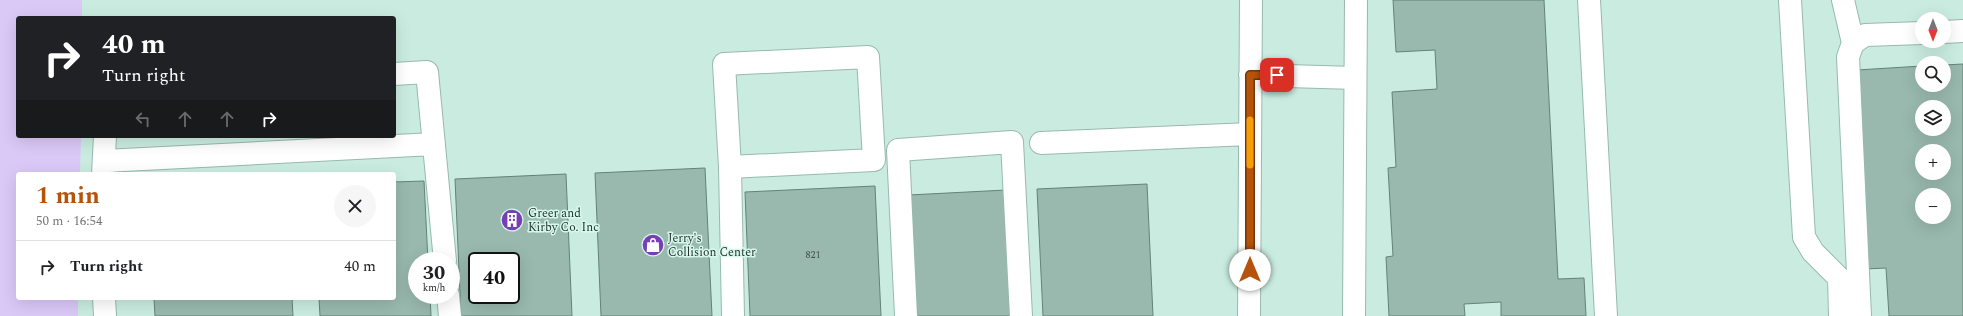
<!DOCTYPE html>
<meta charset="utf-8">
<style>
:root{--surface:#fff;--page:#f6f6f6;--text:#202124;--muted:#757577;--line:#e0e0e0;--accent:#b45309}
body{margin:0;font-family:Spectral,serif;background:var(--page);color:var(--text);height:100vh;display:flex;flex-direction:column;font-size:15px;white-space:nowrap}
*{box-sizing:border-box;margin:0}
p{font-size:13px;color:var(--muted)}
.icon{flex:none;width:22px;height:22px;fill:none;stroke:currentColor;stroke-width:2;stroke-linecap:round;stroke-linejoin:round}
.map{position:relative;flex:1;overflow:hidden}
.details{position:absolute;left:16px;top:172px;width:380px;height:128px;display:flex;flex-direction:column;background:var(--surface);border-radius:4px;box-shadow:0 4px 16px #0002}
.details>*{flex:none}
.guide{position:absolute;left:16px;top:16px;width:380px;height:122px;border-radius:4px;box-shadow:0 4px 16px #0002;background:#202124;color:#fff;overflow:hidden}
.needle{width:26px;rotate:180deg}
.fabs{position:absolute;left:1915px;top:12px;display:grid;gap:8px}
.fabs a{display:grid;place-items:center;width:36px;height:36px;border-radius:50%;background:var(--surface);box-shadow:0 4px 16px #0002;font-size:20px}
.speed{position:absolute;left:408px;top:252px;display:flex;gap:8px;font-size:20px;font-weight:700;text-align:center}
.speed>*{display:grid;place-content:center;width:52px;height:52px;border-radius:50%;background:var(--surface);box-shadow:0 4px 16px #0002;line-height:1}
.speed small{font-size:10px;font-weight:400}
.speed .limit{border:2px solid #111;border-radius:6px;background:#fff;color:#111}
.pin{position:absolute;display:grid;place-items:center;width:34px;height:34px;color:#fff;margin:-17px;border-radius:8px;box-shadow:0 2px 6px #0006}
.me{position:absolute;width:44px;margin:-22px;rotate:0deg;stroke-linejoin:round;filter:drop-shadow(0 0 3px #0008)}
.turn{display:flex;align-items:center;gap:14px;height:84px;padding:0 20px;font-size:18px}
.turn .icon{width:52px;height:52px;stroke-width:2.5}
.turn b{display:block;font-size:28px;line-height:34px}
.lanes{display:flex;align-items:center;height:38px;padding:0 20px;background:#0003;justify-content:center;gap:20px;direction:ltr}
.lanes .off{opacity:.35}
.round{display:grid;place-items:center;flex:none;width:42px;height:42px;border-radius:21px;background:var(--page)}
.summary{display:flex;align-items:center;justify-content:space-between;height:68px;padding:0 20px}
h1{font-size:24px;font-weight:700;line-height:30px;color:var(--accent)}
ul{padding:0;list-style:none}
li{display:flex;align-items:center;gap:12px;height:52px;padding:0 20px;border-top:1px solid var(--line)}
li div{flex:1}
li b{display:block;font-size:15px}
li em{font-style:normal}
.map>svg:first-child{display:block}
.green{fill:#dac8f7}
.building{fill:#99b9ae;stroke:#638278;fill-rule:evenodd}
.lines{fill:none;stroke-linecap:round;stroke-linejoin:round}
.minor-casing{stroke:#98b9ad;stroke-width:24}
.minor{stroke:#fff;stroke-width:22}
.route-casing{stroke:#753606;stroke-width:10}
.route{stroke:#b45309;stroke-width:7}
.slow{stroke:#f59e0b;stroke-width:7}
.labels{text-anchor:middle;stroke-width:3;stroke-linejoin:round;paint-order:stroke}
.number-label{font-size:10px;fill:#40524c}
.poi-label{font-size:12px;fill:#23302c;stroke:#d7f9ed;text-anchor:start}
</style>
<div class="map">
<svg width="1963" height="316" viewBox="0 0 1963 316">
<rect width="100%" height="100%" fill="#caece0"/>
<path class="green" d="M0,0H82V18H18V136H81L80,174H18V298H78V316H0Z"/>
<path class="building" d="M1393,0H1544L1558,279L1584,278L1586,316H1501V302L1464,304L1465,316H1389L1386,257L1393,256L1388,168L1396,167L1392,92L1437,89L1435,50L1396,52Z
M1963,64V316H1889L1886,268L1866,269L1857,70L1922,66V85H1944V65ZM1922,107H1944V129H1922ZM1922,151H1944V173H1922ZM1922,195H1944V217H1922Z
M705,168L712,316H601L595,173Z
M566,174L572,316H461L455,179ZM477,261H511V295H477Z
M424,181L428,261H417V295H430L431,316H320L319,298H394V182Z
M1147,184L1153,316H1043L1037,189Z
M875,186L881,316H750L745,192Z
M1006,190L1012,316H915L909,195Z
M154,298H292L293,316H155Z"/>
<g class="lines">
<g class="minor-casing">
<path id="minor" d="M1589,0L1606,316
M1790,0L1804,237L1813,252L1839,278L1840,316
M1843,0L1853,43L1848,57L1860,316
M1944,32L1963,31
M1853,43L1865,35L1922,33
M394,74L427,72L445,261
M1250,75L1355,78
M1041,143L1250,134
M104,161L434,144
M730,167L724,64L868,57L874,160L730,167L733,316
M103,174L105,136
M448,295L450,316
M104,298L105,316
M906,316L898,150L1012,142L1021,316
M1249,316L1251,0
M1354,316L1356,0"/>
</g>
<use href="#minor" class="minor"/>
</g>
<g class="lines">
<g class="route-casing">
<path id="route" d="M1250,270V75H1277"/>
</g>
<use href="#route" class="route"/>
<path class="slow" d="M1250,165V120"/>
</g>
<defs>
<g id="building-disc" transform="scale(1.15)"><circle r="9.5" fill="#783fb5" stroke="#d7f9ed"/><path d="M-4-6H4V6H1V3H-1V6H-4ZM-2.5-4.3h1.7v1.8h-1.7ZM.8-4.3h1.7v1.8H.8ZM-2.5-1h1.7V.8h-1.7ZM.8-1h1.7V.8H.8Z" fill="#fff"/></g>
<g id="shop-disc" transform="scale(1.15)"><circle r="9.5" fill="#783fb5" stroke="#d7f9ed"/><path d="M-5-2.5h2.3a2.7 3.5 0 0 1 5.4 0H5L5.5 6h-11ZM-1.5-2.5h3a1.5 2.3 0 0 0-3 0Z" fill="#fff"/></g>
</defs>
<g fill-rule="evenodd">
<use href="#building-disc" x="512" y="220"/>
<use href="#shop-disc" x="653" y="245"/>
</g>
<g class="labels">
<g class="number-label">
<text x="813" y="258">821</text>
</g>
<g class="poi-label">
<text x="528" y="217">Greer and<tspan x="528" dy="14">Kirby Co. Inc</tspan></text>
<text x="668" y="242">Jerry's<tspan x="668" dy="14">Collision Center</tspan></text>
</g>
</g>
</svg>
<div class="fabs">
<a><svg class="needle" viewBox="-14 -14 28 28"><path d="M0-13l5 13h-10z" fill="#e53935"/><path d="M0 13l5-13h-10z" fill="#757577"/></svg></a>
<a><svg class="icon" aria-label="search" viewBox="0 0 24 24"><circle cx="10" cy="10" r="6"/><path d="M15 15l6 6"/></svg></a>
<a><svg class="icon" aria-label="layers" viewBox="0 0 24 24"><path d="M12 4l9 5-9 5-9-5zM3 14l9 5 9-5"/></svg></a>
<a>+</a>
<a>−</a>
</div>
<div class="speed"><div>30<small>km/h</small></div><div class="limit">40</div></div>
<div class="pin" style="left:1277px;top:75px;background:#d93025"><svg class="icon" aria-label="arrive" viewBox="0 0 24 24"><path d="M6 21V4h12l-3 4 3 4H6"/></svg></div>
<svg class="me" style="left:1250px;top:270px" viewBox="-20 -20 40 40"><circle r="19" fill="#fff"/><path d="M0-13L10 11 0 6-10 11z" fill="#b45309"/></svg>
<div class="guide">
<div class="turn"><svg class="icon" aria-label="right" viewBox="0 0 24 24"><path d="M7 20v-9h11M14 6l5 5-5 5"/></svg><div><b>40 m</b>Turn right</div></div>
<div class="lanes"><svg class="icon off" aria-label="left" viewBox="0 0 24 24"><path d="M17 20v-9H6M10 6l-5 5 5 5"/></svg><svg class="icon off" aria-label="ahead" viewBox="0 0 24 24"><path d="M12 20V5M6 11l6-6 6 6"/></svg><svg class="icon off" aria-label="ahead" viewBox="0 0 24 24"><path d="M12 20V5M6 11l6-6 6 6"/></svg><svg class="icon" aria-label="right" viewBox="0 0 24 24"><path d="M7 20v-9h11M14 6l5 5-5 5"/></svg></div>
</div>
<section class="details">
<div class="summary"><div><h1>1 min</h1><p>50 m · 16:54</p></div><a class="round"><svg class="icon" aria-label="close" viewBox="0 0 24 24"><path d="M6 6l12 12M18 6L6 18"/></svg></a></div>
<ul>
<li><svg class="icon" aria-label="right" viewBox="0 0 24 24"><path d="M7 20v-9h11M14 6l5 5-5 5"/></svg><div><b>Turn right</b></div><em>40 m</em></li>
</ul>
</section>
</div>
